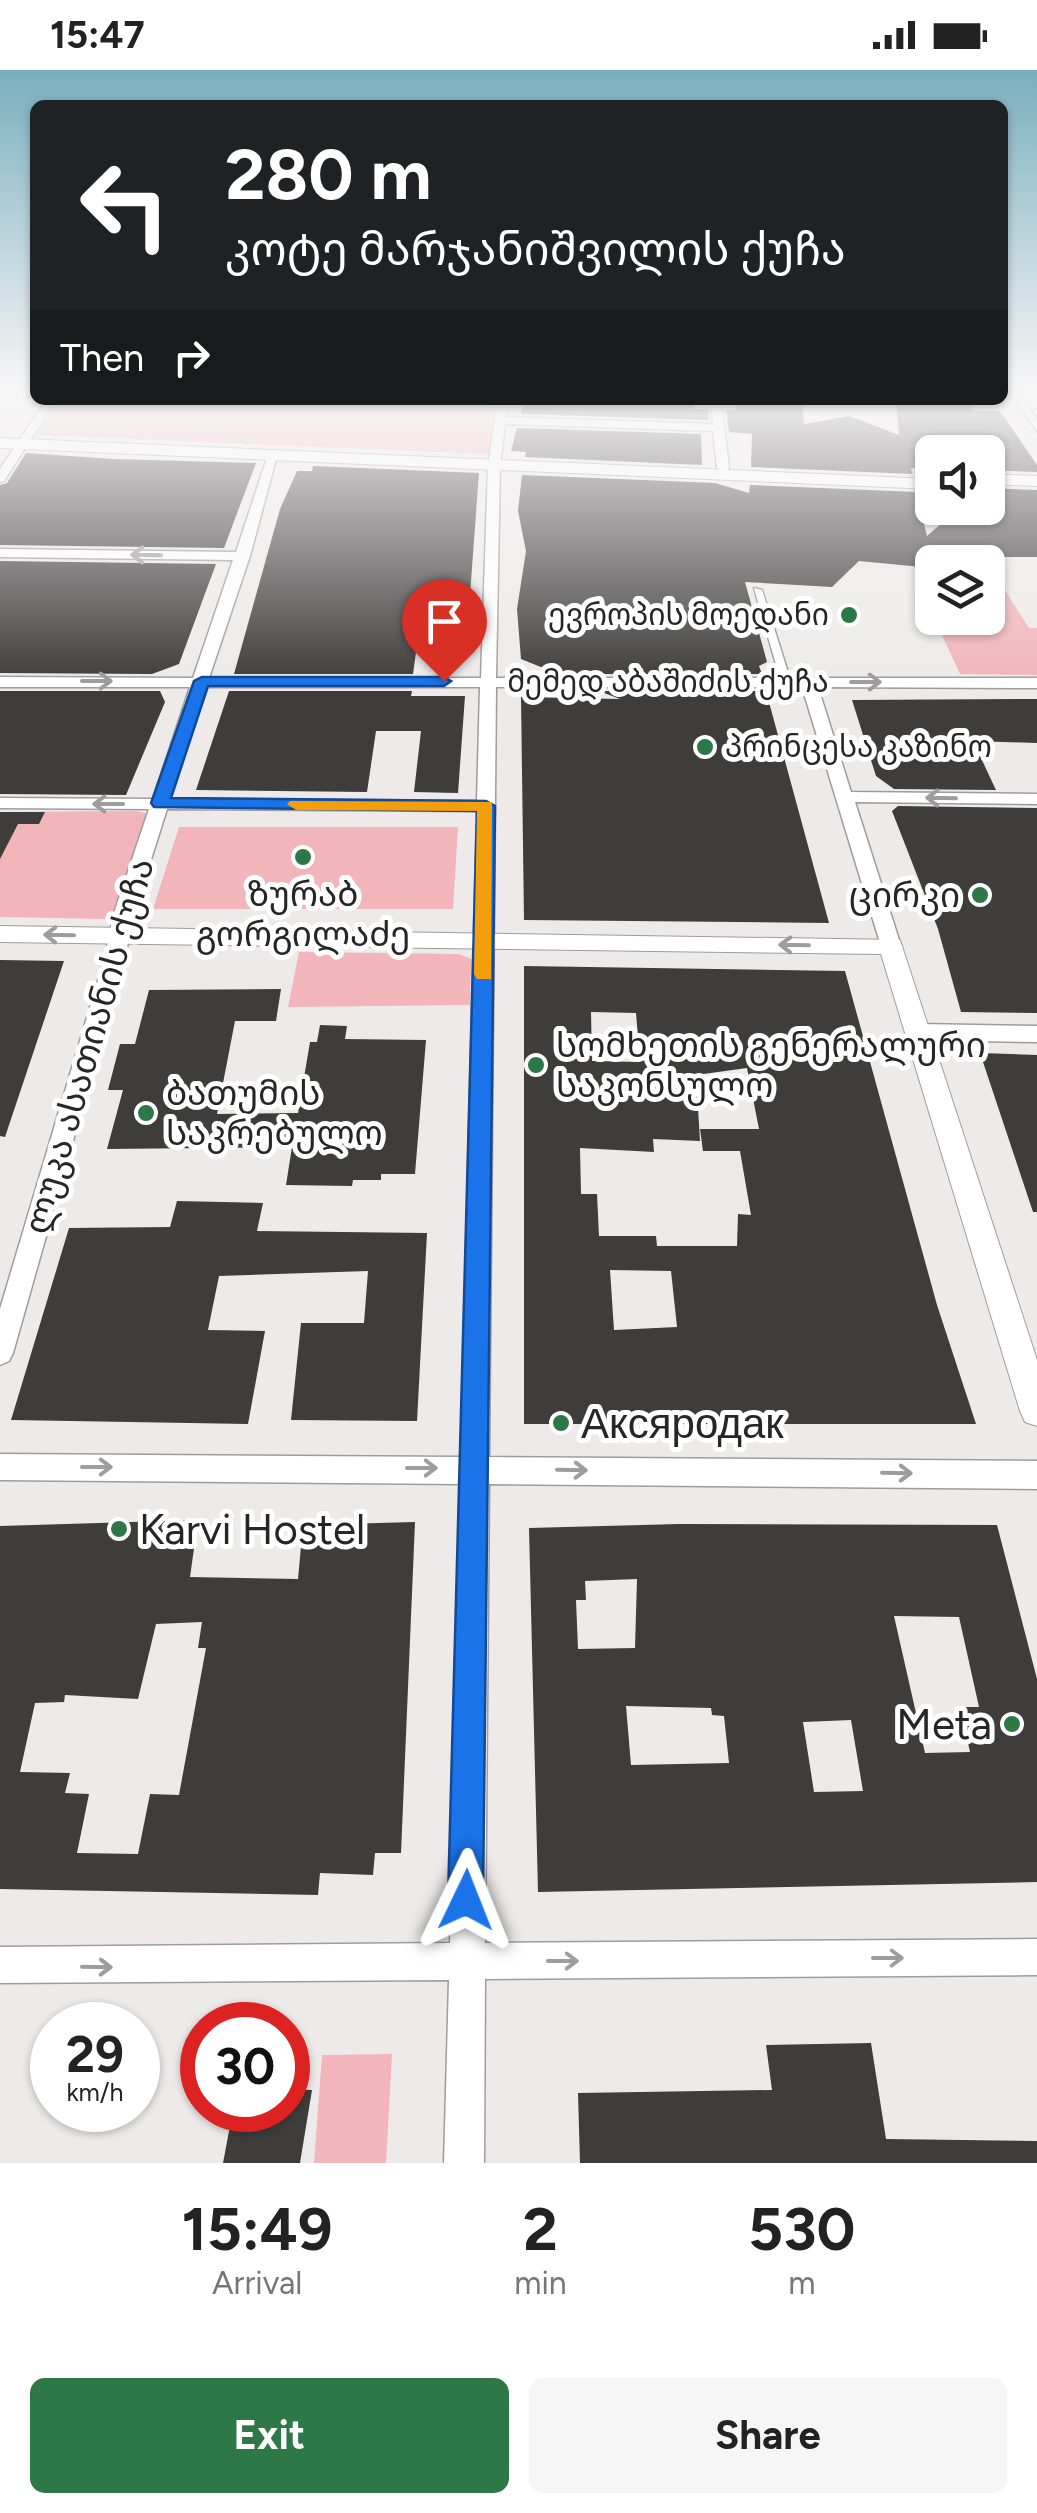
<!DOCTYPE html>
<meta charset="utf-8">
<style>
:root{--surface:#fff;--page:#f6f6f6;--text:#222;--muted:#767676;--accent:#2e7847}
body{margin:0;font-family:Figtree,"Noto Sans Georgian",sans-serif;background:var(--page);color:var(--text);height:100vh;display:flex;flex-direction:column;font-size:38px;white-space:nowrap}
*{box-sizing:border-box;margin:0}
p{font-size:32px;color:var(--muted)}
.icon{flex:none;width:55px;height:55px;fill:none;stroke:currentColor;stroke-width:2;stroke-linecap:round;stroke-linejoin:round}
.map{position:relative;height:2093px;overflow:hidden}
.sheet{display:flex;flex-direction:column;background:var(--surface);flex:1}
.sheet>*{flex:none}
.guide{position:absolute;left:30px;top:30px;width:978px;height:305px;border-radius:15px;box-shadow:0 2px 8px #0004;background:#202124;color:#fff;overflow:hidden}
.fabs{position:absolute;left:915px;top:365px;display:grid;gap:20px}
.fabs a{display:grid;place-items:center;width:90px;height:90px;border-radius:15px;background:var(--surface);box-shadow:0 2px 8px #0004;font-size:50px}
.speed{position:absolute;left:30px;top:1932px;display:flex;gap:20px;font-size:50px;font-weight:700;text-align:center}
.speed>*{display:grid;place-content:center;width:130px;height:130px;border-radius:50%;background:var(--surface);box-shadow:0 2px 8px #0004;line-height:1}
.speed small{font-size:25px;font-weight:400}
.speed .limit{border:15px solid #d22;background:#fff;color:#111}
.pin{position:absolute;display:grid;place-items:center;width:85px;height:85px;color:#fff;margin:-102px -42px;border-radius:50% 50% 50% 0;rotate:-45deg;box-shadow:0 0 10px #0007}
.pin .icon{rotate:45deg}
.me{position:absolute;width:110px;margin:-55px;rotate:2deg;stroke-linejoin:round;filter:drop-shadow(0 0 8px #0008)}
.turn{display:flex;align-items:center;gap:35px;height:210px;padding:0 30px;font-size:45px}
.turn .icon{width:130px;height:130px;stroke-width:2.5}
.turn b{display:block;font-size:70px;line-height:85px}
.then{display:flex;align-items:center;height:95px;padding:0 30px;background:#0003;gap:20px;font-size:38px}
.eta{display:flex;justify-content:space-evenly;align-items:center;height:170px;text-align:center}
.eta b{font-size:60px;font-weight:700;line-height:70px}
.button{display:flex;gap:20px;margin-top:auto;padding:20px 30px}
.button a{flex:1;height:115px;border-radius:15px;background:var(--accent);color:#fff;font-size:40px;font-weight:700;line-height:115px;text-align:center}
.button a+a{background:var(--page);color:var(--text)}
.status{display:flex;justify-content:space-between;align-items:center;height:70px;padding:0 50px;background:var(--surface);direction:ltr}
.status svg{height:28px;fill:currentColor}
.map>svg:first-child{display:block}
.green{fill:#f1b5ba}
.building{fill:#3f3c3c;fill-rule:evenodd}
.lines{fill:none;stroke-linecap:round;stroke-linejoin:round}
.pedestrian-casing{stroke:#a09c9d;stroke-width:3}
.minor-casing{stroke:#a09c9d;stroke-width:3}
.tertiary-casing{stroke:#a09c9d;stroke-width:2}
.secondary-casing{stroke:#a09c9d;stroke-width:2}
.pedestrian{fill:#fff;fill-rule:evenodd}
.minor{fill:#fff;fill-rule:evenodd}
.tertiary{fill:#fff;fill-rule:evenodd}
.secondary{fill:#fff;fill-rule:evenodd}
.oneway{stroke:#9e9d9d}
.route{fill:#1a73e8;stroke:#114b97;stroke-width:2.5}
.slow{fill:#f59e0b}
.poi-dot{fill:#2e7847;stroke:#fff;stroke-width:4}
.labels{text-anchor:middle;stroke-width:10;stroke-linejoin:round;paint-order:stroke}
.far-poi-label{font-size:30px;fill:#272626;stroke:#fff;text-anchor:end}
.far-street-label{font-size:30px;fill:#272626;stroke:#fff}
.poi-label{font-size:35px;fill:#272626;stroke:#fff;text-anchor:start}
.street-label{font-size:35px;fill:#272626;stroke:#fff}
.near-poi-label{font-size:42px;fill:#272626;stroke:#fff;text-anchor:start}
</style>
<div class="status"><b>15:47</b><svg viewBox="0 0 49 12"><path d="M0 12V9h3v3zM5 12V6h3v6zM10 12V3h3v9zM15 12V0h3v12zM26 1h20v11H26zM47 4h2v5h-2z"/></svg></div>
<div class="map">
<svg width="1037" height="2093" viewBox="0 0 1037 2093">
<rect width="100%" height="100%" fill="#eeeaea"/>
<path class="green" d="M59,330H494V380L486,384L37,365Z
M988,511H999L1029,558H1037V605L960,604L934,548H988Z
M136,741L150,744L115,843L106,849L0,847V742Z
M179,757H458L453,839H153Z
M299,882L459,884L471,889L470,935L288,937Z
M392,1984L386,2093H314L322,1985Z"/>
<path class="building" d="M524,330H692L694,339H708L709,350L521,344Z
M736,330H802L804,354L849,346L899,365L896,330L971,332L973,341H1000L1037,395V402L988,400V382H932V399L911,398L912,404L751,397L752,364L729,362L726,340H736Z
M517,358L701,364L702,395L525,387L526,382L511,381Z
M26,383L114,389L256,393L224,478L0,475V415L7,413Z
M313,396L479,403L469,538H456L454,568H418L413,604H234L280,439L297,401H312Z
M522,405L715,413L749,423L750,415L916,422L927,466L959,438H988V418L1037,420V487H1000L994,492H932V498L859,491L832,517L745,512L767,592L759,596L762,604H558L521,589L517,539L526,481L518,441Z
M0,491L216,494L179,594L152,604L0,603Z
M0,621H160L165,632L126,725L0,724Z
M229,621H412L411,626H465L458,723L414,722L421,661H376L367,722L196,720Z
M599,621H766L829,853L524,850L521,627L620,629Z
M1037,629V673L973,671L996,720L894,719L876,706L852,630Z
M898,736L1037,738V943L961,942L938,859L892,741Z
M0,742H45L39,754H18L0,789Z
M0,890L64,891L5,1067L0,1066Z
M524,896L845,901L937,1235L976,1354H524ZM591,942L636,943L640,992L592,991ZM747,998L759,1059H700L703,1081H740L751,1145L738,1144L737,1176H657L656,1166H599L597,1124H581L580,1078L654,1082L653,1069L700,1071L696,1005ZM610,1200L671,1201L677,1257L614,1260Z
M281,919L276,951H235L217,1044L298,1043L310,972H317L320,955L347,956L345,969L426,970L415,1104H381V1110H353L352,1116L286,1115L292,1077L107,1079L123,1020H108L120,974H135L149,920Z
M980,983L1037,985V1142H1033Z
M177,1131L263,1133L257,1161L427,1163L417,1351L291,1350L301,1253H364L368,1201L219,1206L208,1260L265,1261L248,1354L11,1350L69,1158L170,1157Z
M198,1450L190,1507L298,1509L303,1455L415,1452L401,1783H375L373,1805L320,1803L318,1825L0,1819V1456ZM202,1552L198,1578H206L179,1725L150,1724L138,1784L77,1783L89,1724L65,1723L70,1703L20,1702L35,1633L64,1632L65,1625L138,1629L156,1554Z
M679,1454L997,1455L1037,1609V1812L538,1822L529,1458ZM637,1509L635,1578L578,1579L576,1530H586L585,1511ZM894,1546L959,1547L979,1637H960L970,1682L925,1683ZM626,1636L711,1638L712,1645L724,1646L729,1693L631,1695ZM851,1650L863,1721L814,1722L803,1652Z
M871,1973L886,2069L1037,2071V2093H580L578,2023L772,2020L766,1975Z
M288,2019L312,2020L300,2093H223L233,2040H288Z"/>
<g class="lines">
<g class="pedestrian-casing">
<path id="pedestrian" d="M754,518L762,520L791,612L790,614L781,612Z"/>
</g>
<g class="minor-casing">
<path id="minor" d="M1008,320H1016L1037,350V361Z
M46,330H56L4,411L0,412V399Z
M498,330H508L506,347L713,354L711,330H721L729,398L723,402L717,398L713,361L505,354L500,396L496,608H1037V618L818,617L851,722L1037,724V734L855,732L901,876L891,883L881,876L802,617H496L489,1387L1037,1391V1419L489,1414L485,1873L1037,1869V1905L485,1909L484,2093H444L449,1910L0,1913V1877L450,1873L461,1414L0,1410V1384L461,1387L477,741L167,739L134,843L125,887L13,1283L9,1291L0,1295V1239L105,887L114,843L149,739L0,738V728L153,729L190,617H0V607L193,608L233,490L0,487V479L236,482L268,385L278,382L250,486L209,608H481L488,396ZM206,617H480L477,731L170,729Z
M918,954L1037,956V972L918,970L907,962Z"/>
</g>
<g class="tertiary-casing">
<path id="tertiary" d="M0,856L900,870L1037,1290V1356L1025,1352L1020,1341L881,884L0,872Z"/>
</g>
<g class="secondary-casing">
<path id="secondary" d="M0,368L932,409V419L0,378Z
M988,404L1037,406V416L988,414Z"/>
</g>
<use href="#pedestrian" class="pedestrian"/>
<use href="#minor" class="minor"/>
<use href="#tertiary" class="tertiary"/>
<use href="#secondary" class="secondary"/>
</g>
<defs><path id="oneway-shaft" d="M-6 0H5M1.5-3L5.5 0L1.5 3" fill="none" stroke-width="1.6" stroke-linecap="round" stroke-linejoin="round" transform="scale(2.5)"/></defs>
<g class="oneway">
<use href="#oneway-shaft" transform="translate(146 485) rotate(-179)"/>
<use href="#oneway-shaft" transform="translate(97 611)"/>
<use href="#oneway-shaft" transform="translate(866 612)"/>
<use href="#oneway-shaft" transform="translate(941 728) rotate(-179)"/>
<use href="#oneway-shaft" transform="translate(108 734) rotate(-180)"/>
<use href="#oneway-shaft" transform="translate(59 865) rotate(-179)"/>
<use href="#oneway-shaft" transform="translate(794 875) rotate(-179)"/>
<use href="#oneway-shaft" transform="translate(97 1397)"/>
<use href="#oneway-shaft" transform="translate(422 1398)"/>
<use href="#oneway-shaft" transform="translate(572 1400) rotate(1)"/>
<use href="#oneway-shaft" transform="translate(897 1403) rotate(1)"/>
<use href="#oneway-shaft" transform="translate(888 1888)"/>
<use href="#oneway-shaft" transform="translate(563 1891)"/>
<use href="#oneway-shaft" transform="translate(97 1897) rotate(1)"/>
</g>
<linearGradient id="sky" x2="0" y2="1"><stop stop-color="#79aebe"/><stop offset="0.52" stop-color="#f7f6f6"/><stop offset="1" stop-color="#f7f6f6" stop-opacity="0"/></linearGradient>
<rect width="1037" height="611" fill="url(#sky)"/>
<path class="route" d="M202,607H444L451,611L444,616H208L171,728L486,731L495,736L483,1830L478,1843L466,1848L453,1843L448,1830L477,741L154,737L151,733L194,611Z"/>
<path class="slow" d="M290,731L492,732L491,909H477L474,904L477,741L296,740L287,734Z"/>
<g class="poi-dot">
<circle cx="849" cy="545" r="10"/>
<circle cx="705" cy="677" r="10"/>
<circle cx="303" cy="787" r="10"/>
<circle cx="980" cy="825" r="10"/>
<circle cx="536" cy="995" r="10"/>
<circle cx="146" cy="1043" r="10"/>
<circle cx="561" cy="1353" r="10"/>
<circle cx="119" cy="1459" r="10"/>
<circle cx="1012" cy="1654" r="10"/>
</g>
<g class="labels">
<g class="far-poi-label">
<text x="829" y="555">ევროპის მოედანი</text>
<text x="725" y="687" text-anchor="start">პრინცესა კაზინო</text>
</g>
<g class="far-street-label">
<text x="668" y="622">მემედ აბაშიძის ქუჩა</text>
</g>
<g class="poi-label">
<text x="303" y="836" text-anchor="middle">ზურაბ<tspan x="303" dy="40">გორგილაძე</tspan></text>
<text x="960" y="837" text-anchor="end">ცირკი</text>
<text x="556" y="987">სომხეთის გენერალური<tspan x="556" dy="40">საკონსულო</tspan></text>
<text x="166" y="1035">ბათუმის<tspan x="166" dy="40">საკრებულო</tspan></text>
</g>
<g class="street-label">
<text transform="translate(89 976) rotate(-74)" y="12">ლუკა ასათიანის ქუჩა</text>
</g>
<g class="near-poi-label">
<text x="581" y="1368">Аксяродак</text>
<text x="139" y="1474">Karvi Hostel</text>
<text x="992" y="1669" text-anchor="end">Meta</text>
</g>
</g>
</svg>
<div class="fabs">
<a><svg class="icon" aria-label="sound" viewBox="0 0 24 24"><path d="M4 9h4l5-4v14l-5-4H4zM17 9q2 3 0 6"/></svg></a>
<a><svg class="icon" aria-label="layers" viewBox="0 0 24 24"><path d="M12 4l9 5-9 5-9-5zM3 14l9 5 9-5"/></svg></a>
</div>
<div class="speed"><div>29<small>km/h</small></div><div class="limit">30</div></div>
<div class="pin" style="left:444px;top:611px;background:#d93025"><svg class="icon" aria-label="arrive" viewBox="0 0 24 24"><path d="M6 21V4h12l-3 4 3 4H6"/></svg></div>
<svg class="me" style="left:466px;top:1830px" viewBox="-20 -20 40 40"><path d="M0-17L14 15 0 8-14 15z" fill="#1a73e8" stroke="#fff" stroke-width="4"/></svg>
<div class="guide">
<div class="turn"><svg class="icon" aria-label="left" viewBox="0 0 24 24"><path d="M17 20v-9H6M10 6l-5 5 5 5"/></svg><div><b>280 m</b>კოტე მარჯანიშვილის ქუჩა</div></div>
<div class="then">Then<svg class="icon" aria-label="right" viewBox="0 0 24 24"><path d="M7 20v-9h11M14 6l5 5-5 5"/></svg></div>
</div>
</div>
<section class="sheet">
<div class="eta">
<div><b>15:49</b><p>Arrival</p></div>
<div><b>2</b><p>min</p></div>
<div><b>530</b><p>m</p></div>
</div>
<div class="button"><a>Exit</a><a>Share</a></div>
</section>
